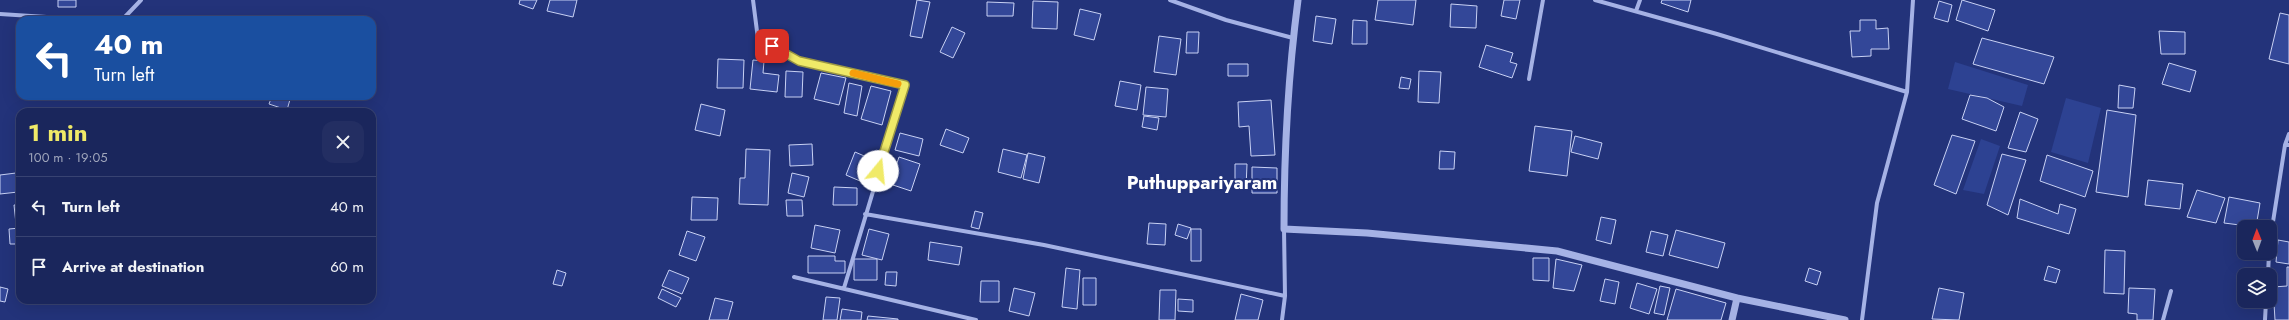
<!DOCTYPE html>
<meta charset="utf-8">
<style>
:root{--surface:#1a265c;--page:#232e62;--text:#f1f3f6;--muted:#9fa5bb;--line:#384372;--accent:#f0ea68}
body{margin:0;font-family:Jost,sans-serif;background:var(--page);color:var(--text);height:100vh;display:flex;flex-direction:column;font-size:15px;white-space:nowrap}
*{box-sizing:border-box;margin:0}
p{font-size:13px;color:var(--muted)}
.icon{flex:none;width:22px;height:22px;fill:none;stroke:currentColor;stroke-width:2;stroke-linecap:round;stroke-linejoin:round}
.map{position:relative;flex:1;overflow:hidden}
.sheet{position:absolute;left:16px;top:108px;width:360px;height:196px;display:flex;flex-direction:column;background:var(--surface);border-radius:12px;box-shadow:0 4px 16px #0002,0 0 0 1px var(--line)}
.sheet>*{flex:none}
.banner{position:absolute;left:16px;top:16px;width:360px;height:84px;border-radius:12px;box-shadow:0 4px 16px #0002,0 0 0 1px var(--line);background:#1a4fa0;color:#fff;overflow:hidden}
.needle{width:26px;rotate:359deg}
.buttons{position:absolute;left:2237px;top:220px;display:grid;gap:8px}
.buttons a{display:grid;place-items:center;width:40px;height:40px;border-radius:8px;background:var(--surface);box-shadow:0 4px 16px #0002,0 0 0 1px var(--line);font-size:20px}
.pin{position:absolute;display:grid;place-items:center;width:34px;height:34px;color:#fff;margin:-17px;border-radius:8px;box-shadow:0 2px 6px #0006}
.me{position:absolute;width:44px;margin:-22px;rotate:17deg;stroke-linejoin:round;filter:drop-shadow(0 0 3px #0008)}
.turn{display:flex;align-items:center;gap:14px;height:84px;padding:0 12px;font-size:18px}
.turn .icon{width:52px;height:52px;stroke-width:2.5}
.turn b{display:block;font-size:28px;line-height:34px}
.round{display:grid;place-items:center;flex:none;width:42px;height:42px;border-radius:12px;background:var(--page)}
.head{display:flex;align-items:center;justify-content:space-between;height:68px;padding:0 12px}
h1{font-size:24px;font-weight:700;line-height:30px;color:var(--accent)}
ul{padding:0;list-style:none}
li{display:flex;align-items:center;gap:12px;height:60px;padding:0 12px;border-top:1px solid var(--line)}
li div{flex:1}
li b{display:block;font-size:15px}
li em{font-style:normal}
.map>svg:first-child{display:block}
.green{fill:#2d4292}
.building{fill:#334798;stroke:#c8d1f4}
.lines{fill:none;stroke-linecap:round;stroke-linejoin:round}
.minor{stroke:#a5b2e5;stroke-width:4}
.tertiary{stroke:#a5b2e5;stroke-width:7}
.route-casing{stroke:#9c9844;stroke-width:10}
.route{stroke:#f0ea68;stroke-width:7}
.slow{stroke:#f59e0b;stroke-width:7}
.labels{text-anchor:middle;stroke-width:4;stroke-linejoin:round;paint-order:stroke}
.district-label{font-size:19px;font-weight:bold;fill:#fff;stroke:#23337a}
</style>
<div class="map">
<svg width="2289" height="320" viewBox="0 0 2289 320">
<rect width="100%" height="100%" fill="#23337a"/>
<path class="green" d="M1955,62L2028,85L2022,106L1948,89Z
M2066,98L2101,108L2088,163L2051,152Z
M1981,139L2000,146L1984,194L1963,190Z"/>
<path class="building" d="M58,0H76V7H58Z
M520,0H537L533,9L519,4Z
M550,0H577L573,17L547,11Z
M917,0L930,2L922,38L910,36Z
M1378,0H1416L1413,25L1375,20Z
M1504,0H1520L1516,19L1501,16Z
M1662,0H1691L1688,12L1661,3Z
M1962,0L1995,10L1988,31L1956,20Z
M1033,1L1058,2L1057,29L1032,28Z
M1939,1L1952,5L1948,22L1934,18Z
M987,2L1014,3L1013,16H987Z
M1451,4L1477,6L1476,28L1450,27Z
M1080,9L1101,14L1094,40L1074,35Z
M2280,13L2289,15V64L2269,59Z
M1316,16L1336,19L1332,44L1313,41Z
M1353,20L1367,21V44H1352Z
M1860,20H1876V29L1888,28L1889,49H1871V56L1852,57L1850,31H1860Z
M952,27L965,33L953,58L940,52Z
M2159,31L2185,32V54H2161Z
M1187,32H1199L1198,53H1186Z
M1159,36L1181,39L1176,75L1154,72Z
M1982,38L2054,57L2044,84L1973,64Z
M1486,45L1513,53L1510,62L1517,64L1512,78L1479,67Z
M718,59L744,60L743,88H717Z
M753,60L764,61L763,73L779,75L777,92L750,89Z
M2169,63L2196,71L2190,92L2162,84Z
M1228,64H1248V76H1228Z
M786,71L803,72L802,97H785Z
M1419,71L1441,72L1439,103L1418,102Z
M821,73L846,78L839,105L814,99Z
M1401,77L1411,79L1409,89L1399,88Z
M1120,81L1141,85L1137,110L1115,106Z
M849,83L862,86L857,116L844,113Z
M2119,85L2135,88L2133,108H2118Z
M871,86L891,91L882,125L861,119Z
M1146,87L1168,89L1166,117L1143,115Z
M1970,95L1987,98L2004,107L1996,131L1962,119Z
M272,96H291L287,110L269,104Z
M1271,100L1275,155L1251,156L1249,126L1239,127L1238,102Z
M701,104L725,110L720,136L695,130Z
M2107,110L2136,115L2128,197L2096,192Z
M2020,112L2038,119L2026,152L2008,148Z
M1144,116L1159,118L1157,130L1142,127Z
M1535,126L1572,131L1567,176L1529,171Z
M946,129L969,138L963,153L940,145Z
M900,133L923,139L919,156L895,150Z
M1952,135L1975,141L1956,194L1934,185Z
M1575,136L1602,143L1598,159L1571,152Z
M812,144L813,165L790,166L789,145Z
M746,149L770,150L768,205L739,204L740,178H745Z
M1003,149L1027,155L1021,178L998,172Z
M1440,151L1455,152L1454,169H1439Z
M855,152L876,161L867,184L846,175Z
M1028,153L1045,157L1039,183L1023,179Z
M2002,154L2026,160L2008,215L1987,205Z
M2047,155L2093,171L2085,197L2040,181Z
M899,157L920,164L911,191L890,184Z
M1235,164H1247L1246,188H1235Z
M1252,167L1277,168V193H1252Z
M16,173L18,192L0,194V175Z
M792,173L809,177L804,197L788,193Z
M2148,180L2183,184L2180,209L2145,205Z
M834,187L857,188V205H833Z
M2197,190L2225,198L2216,223L2187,217Z
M692,197L718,198L717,220H691Z
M2229,197L2260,203L2256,227L2224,223Z
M2020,199L2058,214L2060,204L2076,209L2069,234L2017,218Z
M786,200H802L803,216H787Z
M14,205H20V224H16Z
M975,211L983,213L979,229L971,227Z
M1601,217L1616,220L1611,244L1596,240Z
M1149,223L1166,224L1165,245L1147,244Z
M1178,224L1191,228L1187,239L1175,235Z
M815,225L840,230L835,253L811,248Z
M20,228V244H10L9,229Z
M869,229L889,234L882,260L862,255Z
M1191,229H1201V261H1191Z
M1676,230L1725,243L1718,268L1669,255Z
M687,231L705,237L696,261L679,255Z
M1651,231L1668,235L1663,256L1646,252Z
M2278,240L2289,242V264L2276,262Z
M930,242L962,247L959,265L928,260Z
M2105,250L2125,251L2124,294L2104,293Z
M808,256H835V261H845V273H808Z
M1533,258H1549V281L1533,280Z
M854,259H877V280H854Z
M1556,259L1582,265L1574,291L1553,288Z
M2048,266L2060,270L2056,283L2044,280Z
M2287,267H2289V320H2275L2273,287L2287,286Z
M1066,268L1080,270L1077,309L1062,307Z
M1809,268L1821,272L1817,285L1805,281Z
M557,270L566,273L562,286L553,284Z
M669,270L689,278L682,294L662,286Z
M886,272H897L896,286L885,285Z
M1083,278H1096V305H1083Z
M1605,279L1619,282L1615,304L1600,301Z
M981,281H999V302H980Z
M1637,283L1657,289L1649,314L1630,308Z
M1660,286L1670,288L1664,315L1654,313Z
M0,287L8,289L5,302L0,301Z
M1014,288L1035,293L1029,316L1009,311Z
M1939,288L1964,293L1959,320L1932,319Z
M2129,288L2155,289L2153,320H2137V314L2128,313Z
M662,289L681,298L676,307L658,298Z
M1676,289L1726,303L1721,320H1667Z
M1160,290H1176L1175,320H1159Z
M1241,294L1263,300L1258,320H1235Z
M826,297L840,298L837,320H823Z
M715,298L733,302L728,320H709Z
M1178,299L1193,300V312L1178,311Z
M842,309L862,312L861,320H840Z
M868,316L898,319V320H867Z"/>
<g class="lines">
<path class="minor" d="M753,0L758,39L799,61L905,85L844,288
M1170,0L1226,20L1293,38
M1595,0L1717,34L1907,92L1913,0
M1636,11L1640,0
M0,14L93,20
M122,20L141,0
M1529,79L1543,0
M2285,145L2289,134
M865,214L1044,245L1285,296
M2270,241L2285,145H2289
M2268,275L2269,253
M794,277L976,320
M1282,320L1285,296L1284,229
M1862,320L1877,203L1907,92
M2163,320L2171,291
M2265,320L2266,301"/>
<path class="tertiary" d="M1298,0C1288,76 1284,153 1284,229L1367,233L1557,251L1737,298L1732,320
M1737,298L1845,320"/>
</g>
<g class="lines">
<g class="route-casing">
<path id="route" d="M772,46L799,61L905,85L878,171"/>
</g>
<use href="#route" class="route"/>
<path class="slow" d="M853,73L898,84"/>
</g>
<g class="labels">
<g class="district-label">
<text x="1202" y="189">Puthuppariyaram</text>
</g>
</g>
</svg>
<div class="buttons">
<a><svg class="needle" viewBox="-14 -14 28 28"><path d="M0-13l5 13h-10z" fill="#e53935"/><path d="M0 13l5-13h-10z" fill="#9fa5bb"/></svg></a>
<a><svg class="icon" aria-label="layers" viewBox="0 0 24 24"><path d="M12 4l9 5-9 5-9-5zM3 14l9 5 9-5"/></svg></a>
</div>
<div class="pin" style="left:772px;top:46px;background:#d93025"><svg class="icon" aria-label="arrive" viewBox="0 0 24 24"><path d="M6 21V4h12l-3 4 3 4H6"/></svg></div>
<svg class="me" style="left:878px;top:171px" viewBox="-20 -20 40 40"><circle r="19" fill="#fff"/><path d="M0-13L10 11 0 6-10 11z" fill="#f0ea68"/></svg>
<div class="banner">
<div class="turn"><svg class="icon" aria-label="left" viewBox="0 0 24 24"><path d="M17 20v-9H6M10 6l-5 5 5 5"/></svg><div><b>40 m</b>Turn left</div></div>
</div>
<section class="sheet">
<div class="head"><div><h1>1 min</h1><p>100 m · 19:05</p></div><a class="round"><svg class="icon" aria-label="close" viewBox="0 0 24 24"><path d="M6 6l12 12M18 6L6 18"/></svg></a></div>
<ul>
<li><svg class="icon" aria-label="left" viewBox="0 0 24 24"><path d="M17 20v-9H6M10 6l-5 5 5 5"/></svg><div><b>Turn left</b></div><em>40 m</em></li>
<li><svg class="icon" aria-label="arrive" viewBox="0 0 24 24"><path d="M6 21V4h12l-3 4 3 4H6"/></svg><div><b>Arrive at destination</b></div><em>60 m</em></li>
</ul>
</section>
</div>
